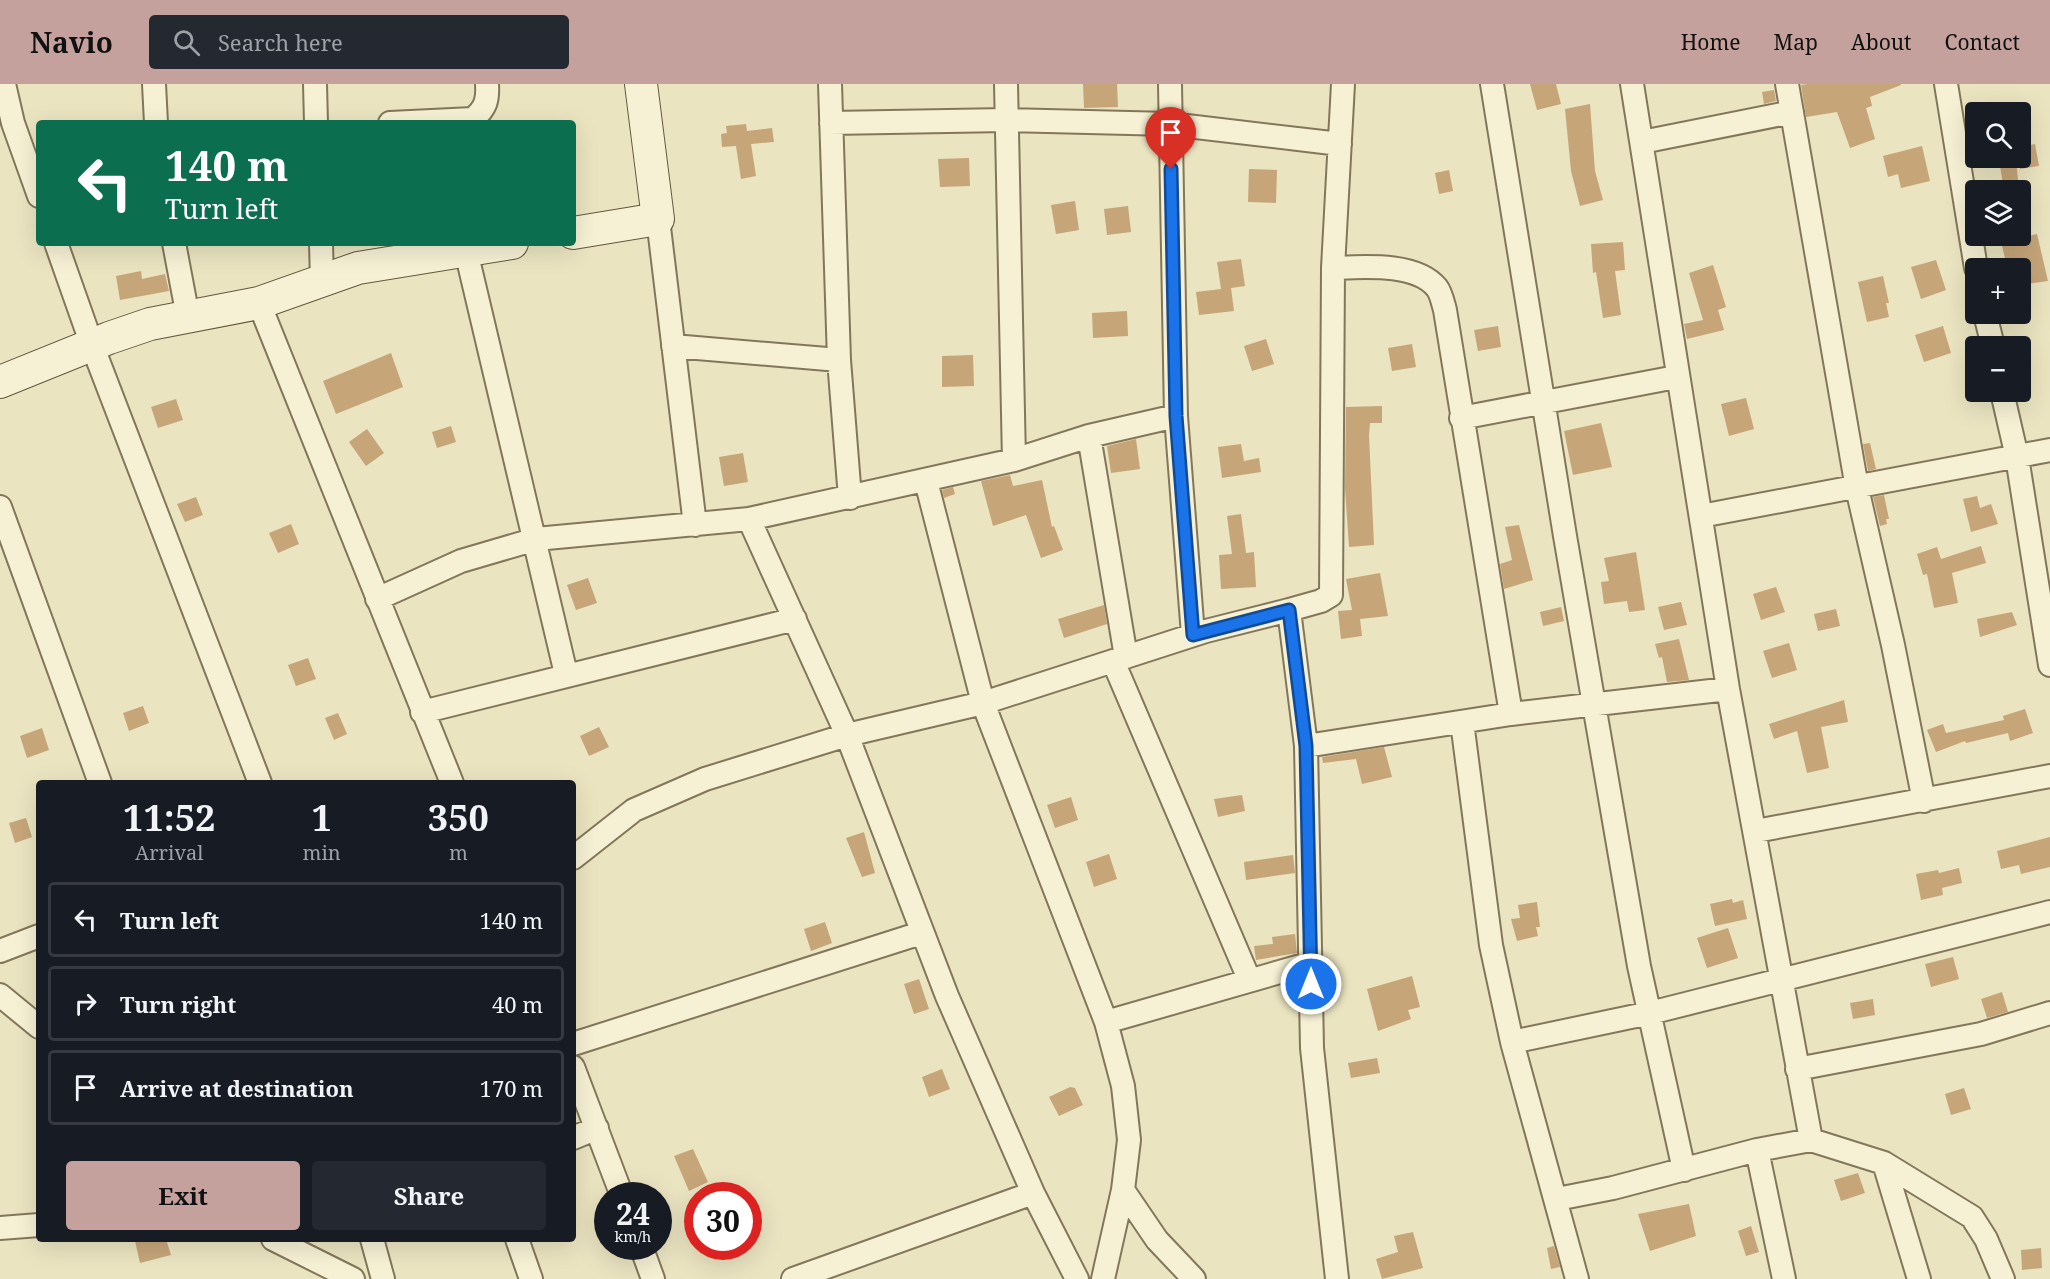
<!DOCTYPE html>
<meta charset="utf-8">
<style>
:root{--surface:#171b24;--page:#242831;--text:#f1f3f6;--muted:#9ea1a6;--line:#363941;--accent:#c4a19c}
body{margin:0;font-family:"Noto Serif",serif;background:var(--page);color:var(--text);height:100vh;display:flex;flex-direction:column;font-size:22px;white-space:nowrap}
*{box-sizing:border-box;margin:0}
p{font-size:20px;color:var(--muted)}
.icon{flex:none;width:33px;height:33px;fill:none;stroke:currentColor;stroke-width:2;stroke-linecap:round;stroke-linejoin:round}
.map{position:relative;flex:1;overflow:hidden}
.sheet{position:absolute;left:36px;top:696px;width:540px;height:462px;display:flex;flex-direction:column;background:var(--surface);border-radius:6px;box-shadow:0 6px 24px #0002}
.sheet>*{flex:none}
.guide{position:absolute;left:36px;top:36px;width:540px;height:126px;border-radius:6px;box-shadow:0 6px 24px #0002;background:#0b6e4f;color:#fff;overflow:hidden}
.controls{position:absolute;left:1965px;top:18px;display:grid;gap:12px}
.controls a{display:grid;place-items:center;width:66px;height:66px;border-radius:6px;background:var(--surface);box-shadow:0 6px 24px #0002;font-size:30px}
.speed{position:absolute;left:594px;top:1098px;display:flex;gap:12px;font-size:30px;font-weight:700;text-align:center}
.speed>*{display:grid;place-content:center;width:78px;height:78px;border-radius:50%;background:var(--surface);box-shadow:0 6px 24px #0002;line-height:1}
.speed small{font-size:15px;font-weight:400}
.speed .limit{border:9px solid #d22;background:#fff;color:#111}
.pin{position:absolute;display:grid;place-items:center;width:51px;height:51px;color:#fff;margin:-62px -26px;border-radius:50% 50% 50% 0;rotate:-45deg;box-shadow:0 0 6px #0007}
.pin .icon{rotate:45deg}
.me{position:absolute;width:66px;margin:-33px;rotate:0deg;stroke-linejoin:round;filter:drop-shadow(0 0 4px #0008)}
.turn{display:flex;align-items:center;gap:21px;height:126px;padding:0 30px;font-size:27px}
.turn .icon{width:78px;height:78px;stroke-width:2.5}
.turn b{display:block;font-size:42px;line-height:51px}
.eta{display:flex;justify-content:space-evenly;align-items:center;height:102px;text-align:center}
.eta b{font-size:36px;font-weight:700;line-height:42px}
.primary-button{display:flex;gap:12px;margin-top:auto;padding:12px 30px}
.primary-button a{flex:1;height:69px;border-radius:6px;background:var(--accent);color:#111;font-size:24px;font-weight:700;line-height:69px;text-align:center}
.primary-button a+a{background:var(--page);color:var(--text)}
ul{padding:0;list-style:none}
li{display:flex;align-items:center;gap:18px;height:75px;margin:0 12px 9px;padding:0 18px;border:3px solid var(--line);border-radius:6px}
li div{flex:1}
li b{display:block;font-size:22px}
li em{font-style:normal}
header{display:flex;align-items:center;gap:36px;box-sizing:border-box;height:84px;padding:0 30px;background:var(--accent);color:#111}
header strong{font-size:28px}
nav{display:flex;gap:33px;margin-inline-start:auto;font-size:21px}
.search{width:420px;height:54px;background:var(--page);display:flex;align-items:center;gap:15px;box-sizing:border-box;padding:0 21px;border-radius:6px;color:var(--muted);font-size:22px}
.map>svg:first-child{display:block}
.building{fill:#c6a579}
.lines{fill:none;stroke-linecap:round;stroke-linejoin:round}
.street-casing{stroke:#83765a;stroke-width:26}
.secondary-casing{stroke:#64573d;stroke-width:34}
.street{stroke:#f6f1d4;stroke-width:22}
.secondary{stroke:#f6f1d4;stroke-width:32}
.route-casing{stroke:#114b97;stroke-width:15}
.route{stroke:#1a73e8;stroke-width:10}
</style>
<header>
<strong>Navio</strong>
<div class="search"><svg class="icon" aria-label="search" viewBox="0 0 24 24"><circle cx="10" cy="10" r="6"/><path d="M15 15l6 6"/></svg>Search here</div>
<nav><a>Home</a><a>Map</a><a>About</a><a>Contact</a></nav>
</header>
<div class="map">
<svg width="2050" height="1195" viewBox="0 0 2050 1195">
<rect width="100%" height="100%" fill="#eae4c1"/>
<path class="building" d="M1083,0H1117L1118,23L1084,24Z
M1530,0H1556L1561,20L1537,26Z
M1807,0H1901V1L1870,13L1872,22L1866,24L1875,55L1850,64L1837,28L1806,33L1801,1Z
M1774,6L1776,17L1764,20L1762,8Z
M1590,20L1595,87L1603,116L1580,122L1571,87L1565,25Z
M746,40L747,47L772,44L774,58L751,60L756,92L741,95L736,62L722,63L721,50L727,49L726,42Z
M2035,60L2039,82L2020,85V63Z
M1922,62L1930,97L1901,104L1898,90L1888,93L1883,72Z
M969,74L970,102L940,103L938,75Z
M2016,75L2019,106H2004L1999,76Z
M1249,85L1277,86L1276,119L1248,118Z
M1449,86L1453,107L1439,110L1435,89Z
M1075,117L1079,146L1056,150L1051,121Z
M1128,122L1131,148L1107,151L1104,125Z
M2037,150L2048,197L2020,201V174L2006,178L2001,158Z
M1623,158L1625,186L1615,187L1621,231L1603,234L1596,188L1593,189L1591,160Z
M1241,175L1245,202L1231,204L1234,227L1199,231L1196,208L1221,205L1217,178Z
M1936,176L1946,206L1921,215L1911,183Z
M1713,181L1726,223L1718,226L1724,246L1687,255L1684,240L1703,236L1689,189Z
M141,187L142,195L165,190L169,207L120,216L116,192Z
M1883,192L1889,219H1886L1889,233L1867,238L1858,198Z
M1127,227L1128,252L1093,254L1092,229Z
M1498,242L1501,263L1478,267L1474,246Z
M1943,242L1951,269L1924,278L1915,251Z
M1266,255L1274,280L1252,287L1244,262Z
M1412,260L1416,283L1392,287L1388,264Z
M391,269L403,303L336,330L323,297Z
M973,271L974,302L942,303V272Z
M1746,314L1754,345L1729,352L1721,320Z
M176,315L183,336L158,344L151,323Z
M1382,322V339H1370L1369,351L1374,461L1349,463L1345,404L1346,323Z
M1601,339L1612,383L1573,391L1564,347Z
M451,342L456,358L437,364L432,348Z
M367,345L384,369L366,382L349,358Z
M1136,355L1140,385L1111,389L1107,362Z
M1870,359L1876,385L1868,387L1863,360Z
M1241,360L1244,377L1259,374L1261,388L1222,394L1218,363Z
M743,369L748,398L724,402L719,373Z
M1010,391L1013,402L1042,396L1052,443L1054,442L1063,466L1041,474L1026,431L993,442L981,397Z
M953,403L955,410L944,414L942,406Z
M1884,411L1889,435H1886L1887,440L1880,442L1873,413Z
M1977,412L1980,424L1991,420L1998,440L1971,448L1963,415Z
M196,413L203,431L185,438L177,420Z
M1241,430L1246,469L1254,468L1256,503L1221,505L1219,471L1232,470L1227,432Z
M291,440L299,460L278,469L269,449Z
M1519,441L1533,496L1504,505L1500,480L1512,476L1505,443Z
M1981,462L1986,479L1952,489L1958,519L1934,524L1927,490L1923,491L1917,470L1937,463L1941,475Z
M1636,468L1645,526L1629,528L1627,517L1604,520L1601,498L1609,497L1604,474Z
M1380,489L1388,532L1360,535L1362,552L1341,555L1338,527L1352,526L1346,495Z
M588,494L597,519L576,526L567,501Z
M1776,503L1785,528L1761,536L1753,510Z
M1681,518L1687,541L1664,546L1658,523Z
M1104,521L1107,540L1064,554L1058,535Z
M1561,523L1564,537L1543,542L1540,528Z
M1836,525L1840,542L1818,547L1814,530Z
M2012,528L2017,541L1980,553L1977,535Z
M1679,555L1689,596L1667,598L1662,573L1659,574L1655,560Z
M1789,559L1797,586L1772,594L1763,567Z
M308,574L316,595L296,602L288,581Z
M1844,616L1848,638L1821,643L1829,684L1807,689L1797,647L1774,655L1769,640Z
M143,622L149,639L129,647L123,629Z
M2025,625L2033,649L2010,657L2008,649L1966,659L1965,657L1936,668L1927,646L1943,640L1946,649L2004,636L2003,632Z
M338,629L347,650L334,656L325,634Z
M599,643L609,663L589,672L580,652Z
M42,644L49,666L27,674L20,652Z
M1384,663L1392,693L1362,700L1356,675L1323,679L1322,673Z
M1242,711L1245,727L1218,733L1214,715Z
M1071,713L1078,736L1055,744L1047,721Z
M26,734L32,753L15,759L9,739Z
M864,748L875,789L862,793L846,754Z
M2050,753V783L2021,790L2019,781L2001,785L1997,767Z
M1109,770L1117,795L1094,803L1086,778Z
M1293,771L1295,789L1246,796L1244,778Z
M1959,784L1962,799L1942,804L1943,811L1921,816L1916,790L1938,786L1939,789Z
M1732,815L1733,819L1743,816L1747,835L1715,842L1710,820Z
M1537,818L1540,843H1536L1538,852L1517,857L1511,835L1520,834L1518,821Z
M825,838L832,859L811,867L804,845Z
M1728,844L1738,874L1707,884L1697,854Z
M1295,850L1297,869L1256,876L1254,862L1273,860L1272,853Z
M1953,873L1959,895L1931,903L1925,880Z
M1412,892L1420,923L1408,926L1411,935L1378,947L1367,905Z
M919,895L929,925L914,930L904,900Z
M2002,908L2008,928L1987,934L1981,915Z
M1873,915L1875,931L1853,935L1850,919Z
M1377,974L1380,989L1351,994L1348,979Z
M942,985L950,1005L929,1013L922,993Z
M1070,1003L1075,1004L1083,1021L1059,1032L1049,1013Z
M1964,1004L1971,1025L1951,1031L1945,1010Z
M693,1065L708,1098L689,1107L674,1072Z
M1858,1089L1865,1109L1841,1117L1834,1096Z
M1689,1120L1696,1152L1650,1167L1638,1130Z
M1751,1142L1759,1168L1746,1172L1738,1147Z
M1413,1148L1423,1184L1382,1195L1376,1175L1398,1168L1394,1152Z
M144,1155H166L171,1171L140,1179L135,1157Z
M1554,1162L1560,1183L1551,1185L1547,1164Z
M2041,1164L2042,1184L2022,1186L2021,1166Z"/>
<g class="lines">
<g class="street-casing">
<path id="street" d="M4,0L13,39L39,112
M154,0L156,39
M315,0L316,39
M830,0L839,276L850,414
M1006,0L1014,376
M1170,0L1176,332L1193,551
M1492,0L1565,452L1639,882L1684,1086
M1632,0L1728,605L1811,1056
M1787,0L1857,404L1893,561L1924,717
M1946,0L1976,184
M390,39L473,35C486,24 488,16 487,0
M831,39L1006,36L1170,40L1340,60
M1642,58L1792,28
M658,135L695,441
M56,159L92,261L260,699
M174,159L188,233
M321,159L322,197
M466,167L566,590
M1333,184C1362,183 1416,178 1437,204C1441,209 1443,219 1445,226L1511,630
M259,219L452,699
M1985,230L1993,262
M673,262L839,276
M2002,308L2017,373L2050,581
M1461,334L1676,293
M1089,352L1126,573
M926,397L983,619L1106,938L1123,1002L1129,1056L1123,1106L1103,1195
M0,423L100,699
M1701,432L2050,366
M749,435L847,651L947,912L1033,1109L1077,1195
M377,515L461,477L536,455L749,435L1014,376L1089,352L1176,332
M1113,577L1249,895
M422,628L795,535
M1462,638L1491,861L1512,958L1577,1195
M1306,662L1511,630L1728,605
M1756,747L2050,692
M573,774L634,726L705,695L847,651L983,619L1206,547L1289,526
M0,867L39,852
M0,911L39,943
M1106,938L1311,879
M1512,958L1650,929L2050,828
M573,960L921,849
M573,983L622,1112
M1797,985L1981,950L2050,929
M573,1054L597,1044
M1757,1066L1784,1195
M1884,1079L1919,1195
M1123,1106L1157,1156L1194,1195
M1557,1115L1613,1104L1757,1066L1811,1056L1884,1079L1972,1133L1986,1155L2003,1195
M0,1144L39,1141
M273,1155L353,1195
M372,1155L383,1195
M517,1155L531,1195
M641,1162L653,1195
M793,1195L1033,1109
M1337,1195L1312,964L1306,662L1289,526L1321,517L1331,511L1333,184L1343,0"/>
</g>
<g class="secondary-casing">
<path id="secondary" d="M573,149L658,135L641,0
M0,298L109,254L150,240L259,219L358,184L512,159"/>
</g>
<use href="#street" class="street"/>
<use href="#secondary" class="secondary"/>
</g>
<g class="lines">
<g class="route-casing">
<path id="route" d="M1171,85L1176,332L1193,551L1289,526L1306,662L1311,900"/>
</g>
<use href="#route" class="route"/>
</g>
</svg>
<div class="controls">
<a><svg class="icon" aria-label="search" viewBox="0 0 24 24"><circle cx="10" cy="10" r="6"/><path d="M15 15l6 6"/></svg></a>
<a><svg class="icon" aria-label="layers" viewBox="0 0 24 24"><path d="M12 4l9 5-9 5-9-5zM3 14l9 5 9-5"/></svg></a>
<a>+</a>
<a>−</a>
</div>
<div class="speed"><div>24<small>km/h</small></div><div class="limit">30</div></div>
<div class="pin" style="left:1171px;top:85px;background:#d93025"><svg class="icon" aria-label="arrive" viewBox="0 0 24 24"><path d="M6 21V4h12l-3 4 3 4H6"/></svg></div>
<svg class="me" style="left:1311px;top:900px" viewBox="-20 -20 40 40"><circle r="17" fill="#1a73e8" stroke="#fff" stroke-width="3"/><path d="M0-11L8 9 0 5-8 9z" fill="#fff"/></svg>
<div class="guide">
<div class="turn"><svg class="icon" aria-label="left" viewBox="0 0 24 24"><path d="M17 20v-9H6M10 6l-5 5 5 5"/></svg><div><b>140 m</b>Turn left</div></div>
</div>
<section class="sheet">
<div class="eta">
<div><b>11:52</b><p>Arrival</p></div>
<div><b>1</b><p>min</p></div>
<div><b>350</b><p>m</p></div>
</div>
<ul>
<li><svg class="icon" aria-label="left" viewBox="0 0 24 24"><path d="M17 20v-9H6M10 6l-5 5 5 5"/></svg><div><b>Turn left</b></div><em>140 m</em></li>
<li><svg class="icon" aria-label="right" viewBox="0 0 24 24"><path d="M7 20v-9h11M14 6l5 5-5 5"/></svg><div><b>Turn right</b></div><em>40 m</em></li>
<li><svg class="icon" aria-label="arrive" viewBox="0 0 24 24"><path d="M6 21V4h12l-3 4 3 4H6"/></svg><div><b>Arrive at destination</b></div><em>170 m</em></li>
</ul>
<div class="primary-button"><a>Exit</a><a>Share</a></div>
</section>
</div>
